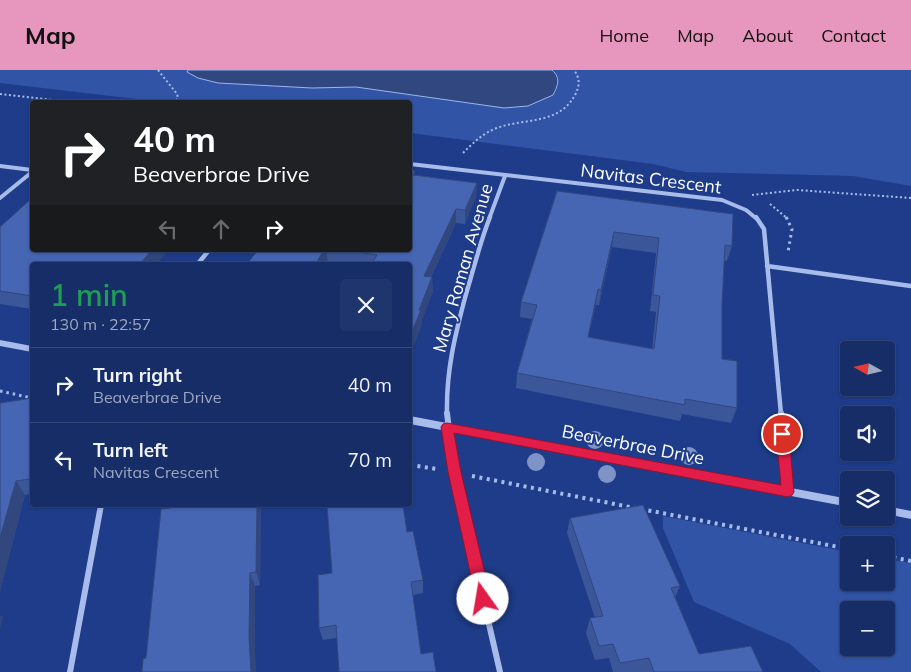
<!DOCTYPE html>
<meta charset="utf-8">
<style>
:root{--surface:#162d67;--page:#1f356d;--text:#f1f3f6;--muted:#9ea8c0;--line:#35497b;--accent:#e797bd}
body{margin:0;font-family:Mulish,sans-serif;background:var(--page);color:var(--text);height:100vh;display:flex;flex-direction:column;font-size:19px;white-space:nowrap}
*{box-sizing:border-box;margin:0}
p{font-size:16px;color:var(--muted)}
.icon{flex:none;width:28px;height:28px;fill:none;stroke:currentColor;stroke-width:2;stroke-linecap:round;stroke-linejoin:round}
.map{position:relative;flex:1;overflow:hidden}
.side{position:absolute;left:30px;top:192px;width:382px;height:245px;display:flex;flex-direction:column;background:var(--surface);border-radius:5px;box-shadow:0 1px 4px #0004,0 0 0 1px var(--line)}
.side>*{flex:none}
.banner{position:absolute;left:30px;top:30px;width:382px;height:152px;border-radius:5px;box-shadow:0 1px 4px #0004,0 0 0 1px var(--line);background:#202124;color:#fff;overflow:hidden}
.needle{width:32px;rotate:278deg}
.fabs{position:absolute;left:840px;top:271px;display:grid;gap:10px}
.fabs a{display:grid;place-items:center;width:55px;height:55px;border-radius:5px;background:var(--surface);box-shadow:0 1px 4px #0004,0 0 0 1px var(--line);font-size:25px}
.pin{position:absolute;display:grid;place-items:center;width:42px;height:42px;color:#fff;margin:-21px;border:2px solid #fff;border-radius:50%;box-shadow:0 1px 5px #0007}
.me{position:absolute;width:55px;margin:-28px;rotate:347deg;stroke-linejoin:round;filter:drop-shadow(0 0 4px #0008)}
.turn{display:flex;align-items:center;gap:18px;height:105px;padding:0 20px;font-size:22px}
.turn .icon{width:65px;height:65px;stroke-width:2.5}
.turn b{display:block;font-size:35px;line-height:42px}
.lanes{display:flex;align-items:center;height:48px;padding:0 20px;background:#0003;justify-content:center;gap:25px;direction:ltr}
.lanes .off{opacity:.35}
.round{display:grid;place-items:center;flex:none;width:52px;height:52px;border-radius:5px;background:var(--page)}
.summary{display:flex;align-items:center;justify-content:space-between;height:85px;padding:0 20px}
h1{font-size:30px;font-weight:600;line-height:38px;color:#1e9e55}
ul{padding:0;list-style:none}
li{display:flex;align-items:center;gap:15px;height:75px;padding:0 20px;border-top:1px solid var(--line)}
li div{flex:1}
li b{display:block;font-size:19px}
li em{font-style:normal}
header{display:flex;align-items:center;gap:30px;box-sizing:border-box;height:70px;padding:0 25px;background:var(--accent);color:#111}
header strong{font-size:24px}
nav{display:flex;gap:28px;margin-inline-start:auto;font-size:18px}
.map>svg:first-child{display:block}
.green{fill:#3154a6;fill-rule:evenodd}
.water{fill:#314780;stroke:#9bb5ed}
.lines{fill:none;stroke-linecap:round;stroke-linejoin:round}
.path-far2{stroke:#a8bceb;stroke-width:2;stroke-dasharray:2 2.5;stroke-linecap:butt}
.path-far1{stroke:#a8bceb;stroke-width:3;stroke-dasharray:2.5 4;stroke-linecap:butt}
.path{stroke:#a8bceb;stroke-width:4;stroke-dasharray:3 4.5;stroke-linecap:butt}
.minor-far2{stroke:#a8bceb;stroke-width:4}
.minor-far1{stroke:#a8bceb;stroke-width:4.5}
.minor{stroke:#a8bceb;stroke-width:6}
.tertiary{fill:#a8bceb;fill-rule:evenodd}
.tree{fill:#7e93c6}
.wall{fill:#3c5799;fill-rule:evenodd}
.shaded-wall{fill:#31477d}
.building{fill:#4665b2;stroke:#31477d;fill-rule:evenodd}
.route{fill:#e11d48;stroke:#92132f}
.labels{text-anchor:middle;stroke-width:4;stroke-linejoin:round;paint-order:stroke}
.street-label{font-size:18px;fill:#fff;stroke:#1e3c89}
</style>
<header>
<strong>Map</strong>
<nav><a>Home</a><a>Map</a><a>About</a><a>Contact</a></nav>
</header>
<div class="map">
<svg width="911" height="602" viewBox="0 0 911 602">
<rect width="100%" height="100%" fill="#1e3c89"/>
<path class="green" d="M0,0H911V116L853,106L686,102L653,94L410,63V32H162L0,13Z
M663,446L849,482V512H886V489L911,493V602H821L790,574L694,532L663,458ZM849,540H886V578H849Z"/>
<path class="water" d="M188,0H552C561,8 558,15 553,25L528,36L504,38L356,17L312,18L218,13L198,8L187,2Z"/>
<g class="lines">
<path class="path-far2" d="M158,0L177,24L178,28L174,32
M0,24L70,32
M463,83C473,73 483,63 497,58C524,48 559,55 575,25C580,16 580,8 574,0
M752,125L797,120L911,128
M770,134L788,149"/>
<path class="path-far1" d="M786,147L792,159L788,182
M0,321L32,328"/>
<path class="path" d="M410,395L437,399
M472,406L635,438
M641,439L849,479
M886,486L911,491"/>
<path class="minor-far2" d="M410,94L722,130L746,140L757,149
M0,96L32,100
M0,128L32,102
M489,149L505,106"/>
<path class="minor-far1" d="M756,147L764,159L781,344
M197,195L209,180
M767,196L911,216
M447,344C446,301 455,265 466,224C474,198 480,172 490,147"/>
<path class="minor" d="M447,343L454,402L500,602
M781,343L788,422
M70,602L101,435"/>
<path class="tertiary" d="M0,270L32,276V282L0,276Z
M410,346L849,429V437L410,354Z
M886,436L911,441V449L886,444Z"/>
</g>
<g class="tree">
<circle cx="595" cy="370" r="9"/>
<circle cx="689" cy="386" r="9"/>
<circle cx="536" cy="392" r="9"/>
<circle cx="607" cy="404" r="9"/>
</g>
<path class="wall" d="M415,101V105L477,113L476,127L465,154L456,153L431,207H432L433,222L422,249V255L410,195H349L258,180H410Z
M557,121L732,176L727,191L724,190L722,236V289L737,338L731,353L682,344L680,351L516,318L517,303L532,249L520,247L521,232ZM612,177L656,183L650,241L656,242L652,279L588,267L596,235H599Z
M0,157L168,180L156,195H32V239L0,234Z
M32,328V424L25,425L0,521V333Z
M170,435H261L260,515L255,516V579L146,588Z
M570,448L680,516L675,527L699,584L763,602H613L609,588L595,590L586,563L590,548H595L567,463Z
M332,503L423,510V523L413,525L421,584L436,602L336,568L323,570L319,558Z"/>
<path class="shaded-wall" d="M477,113L476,127L465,154V140Z
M456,139V153L424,221V206Z
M614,162L612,177L599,235L601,220Z
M152,180H168L156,195H139Z
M324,180H326L328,192L326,195H315Z
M432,207L433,222L422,249V255L410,284V267L419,240Z
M598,219L596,235L585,283L588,267Z
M32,402V413L30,409Z
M16,411L25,425L0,521V468Z
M257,435H261L260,515L256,502Z
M250,503L255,516V579L256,602H251L249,567Z
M0,545L3,547L0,559Z"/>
<path class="building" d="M410,100L415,101L413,105L477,113L465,140L456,139L424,206L432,207L419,240H421L410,267V195H371L377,185L343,180H410Z
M557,121L733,144L732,176L725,175L722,236V289L737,291V338L685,329V335L517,303L537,235L521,232ZM614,162L659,168L653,225L660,226L654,279L588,267L598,219L601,220Z
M32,128V180H152L139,195H32V226L0,221V157Z
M258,180H324L315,195H246Z
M32,328V402L30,409L16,411L0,468V333Z
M170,435H257L256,502L250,503L249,567L251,602H142L143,589L146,588L161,439L170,438Z
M327,435H403L407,462L413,461L423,510L411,512L421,584L433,582L436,602H339L336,555L319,558L318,505L332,503Z
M643,435L680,516L671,518L699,584L751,576L763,602H654L649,588L620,593L613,574L599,576L590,548L603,546L570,448Z"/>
<path class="route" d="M447,353L781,415L776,364L778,361H787L789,364L794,422L792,425L788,427L454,363L461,402L491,529L488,534L483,536L478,534L476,529L448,402L441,357L443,354Z"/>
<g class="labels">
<g class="street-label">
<text transform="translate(651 109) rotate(7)" y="6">Navitas Crescent</text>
<text transform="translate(463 198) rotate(-74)" y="6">Mary Roman Avenue</text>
<text transform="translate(633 375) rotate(11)" y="6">Beaverbrae Drive</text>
</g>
</g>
</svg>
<div class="fabs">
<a><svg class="needle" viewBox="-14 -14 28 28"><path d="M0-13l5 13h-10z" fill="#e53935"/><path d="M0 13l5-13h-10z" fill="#9ea8c0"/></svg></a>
<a><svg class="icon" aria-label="sound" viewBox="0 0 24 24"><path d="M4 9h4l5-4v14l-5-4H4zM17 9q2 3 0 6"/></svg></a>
<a><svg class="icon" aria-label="layers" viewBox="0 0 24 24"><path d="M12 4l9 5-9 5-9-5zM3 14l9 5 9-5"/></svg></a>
<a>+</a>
<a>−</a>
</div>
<div class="pin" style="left:782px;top:364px;background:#d93025"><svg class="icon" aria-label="arrive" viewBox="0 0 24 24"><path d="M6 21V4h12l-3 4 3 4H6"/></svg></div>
<svg class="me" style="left:483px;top:529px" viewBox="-20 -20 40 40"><circle r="19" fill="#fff"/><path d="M0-13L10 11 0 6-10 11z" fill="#e11d48"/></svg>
<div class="banner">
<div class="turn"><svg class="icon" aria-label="right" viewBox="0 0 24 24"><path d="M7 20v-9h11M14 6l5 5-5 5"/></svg><div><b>40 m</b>Beaverbrae Drive</div></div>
<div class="lanes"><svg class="icon off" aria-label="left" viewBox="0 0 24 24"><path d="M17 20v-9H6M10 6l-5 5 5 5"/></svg><svg class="icon off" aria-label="ahead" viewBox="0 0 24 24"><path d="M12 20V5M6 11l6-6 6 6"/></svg><svg class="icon" aria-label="right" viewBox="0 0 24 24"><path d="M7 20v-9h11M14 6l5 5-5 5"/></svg></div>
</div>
<section class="side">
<div class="summary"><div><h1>1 min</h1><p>130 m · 22:57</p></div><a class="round"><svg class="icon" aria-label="close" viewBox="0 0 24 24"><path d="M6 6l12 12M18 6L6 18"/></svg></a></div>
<ul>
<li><svg class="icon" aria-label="right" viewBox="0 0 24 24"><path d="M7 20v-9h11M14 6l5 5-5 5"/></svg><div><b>Turn right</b><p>Beaverbrae Drive</p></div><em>40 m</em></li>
<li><svg class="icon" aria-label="left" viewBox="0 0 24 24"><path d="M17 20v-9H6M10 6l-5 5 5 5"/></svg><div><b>Turn left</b><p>Navitas Crescent</p></div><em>70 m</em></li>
</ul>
</section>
</div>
